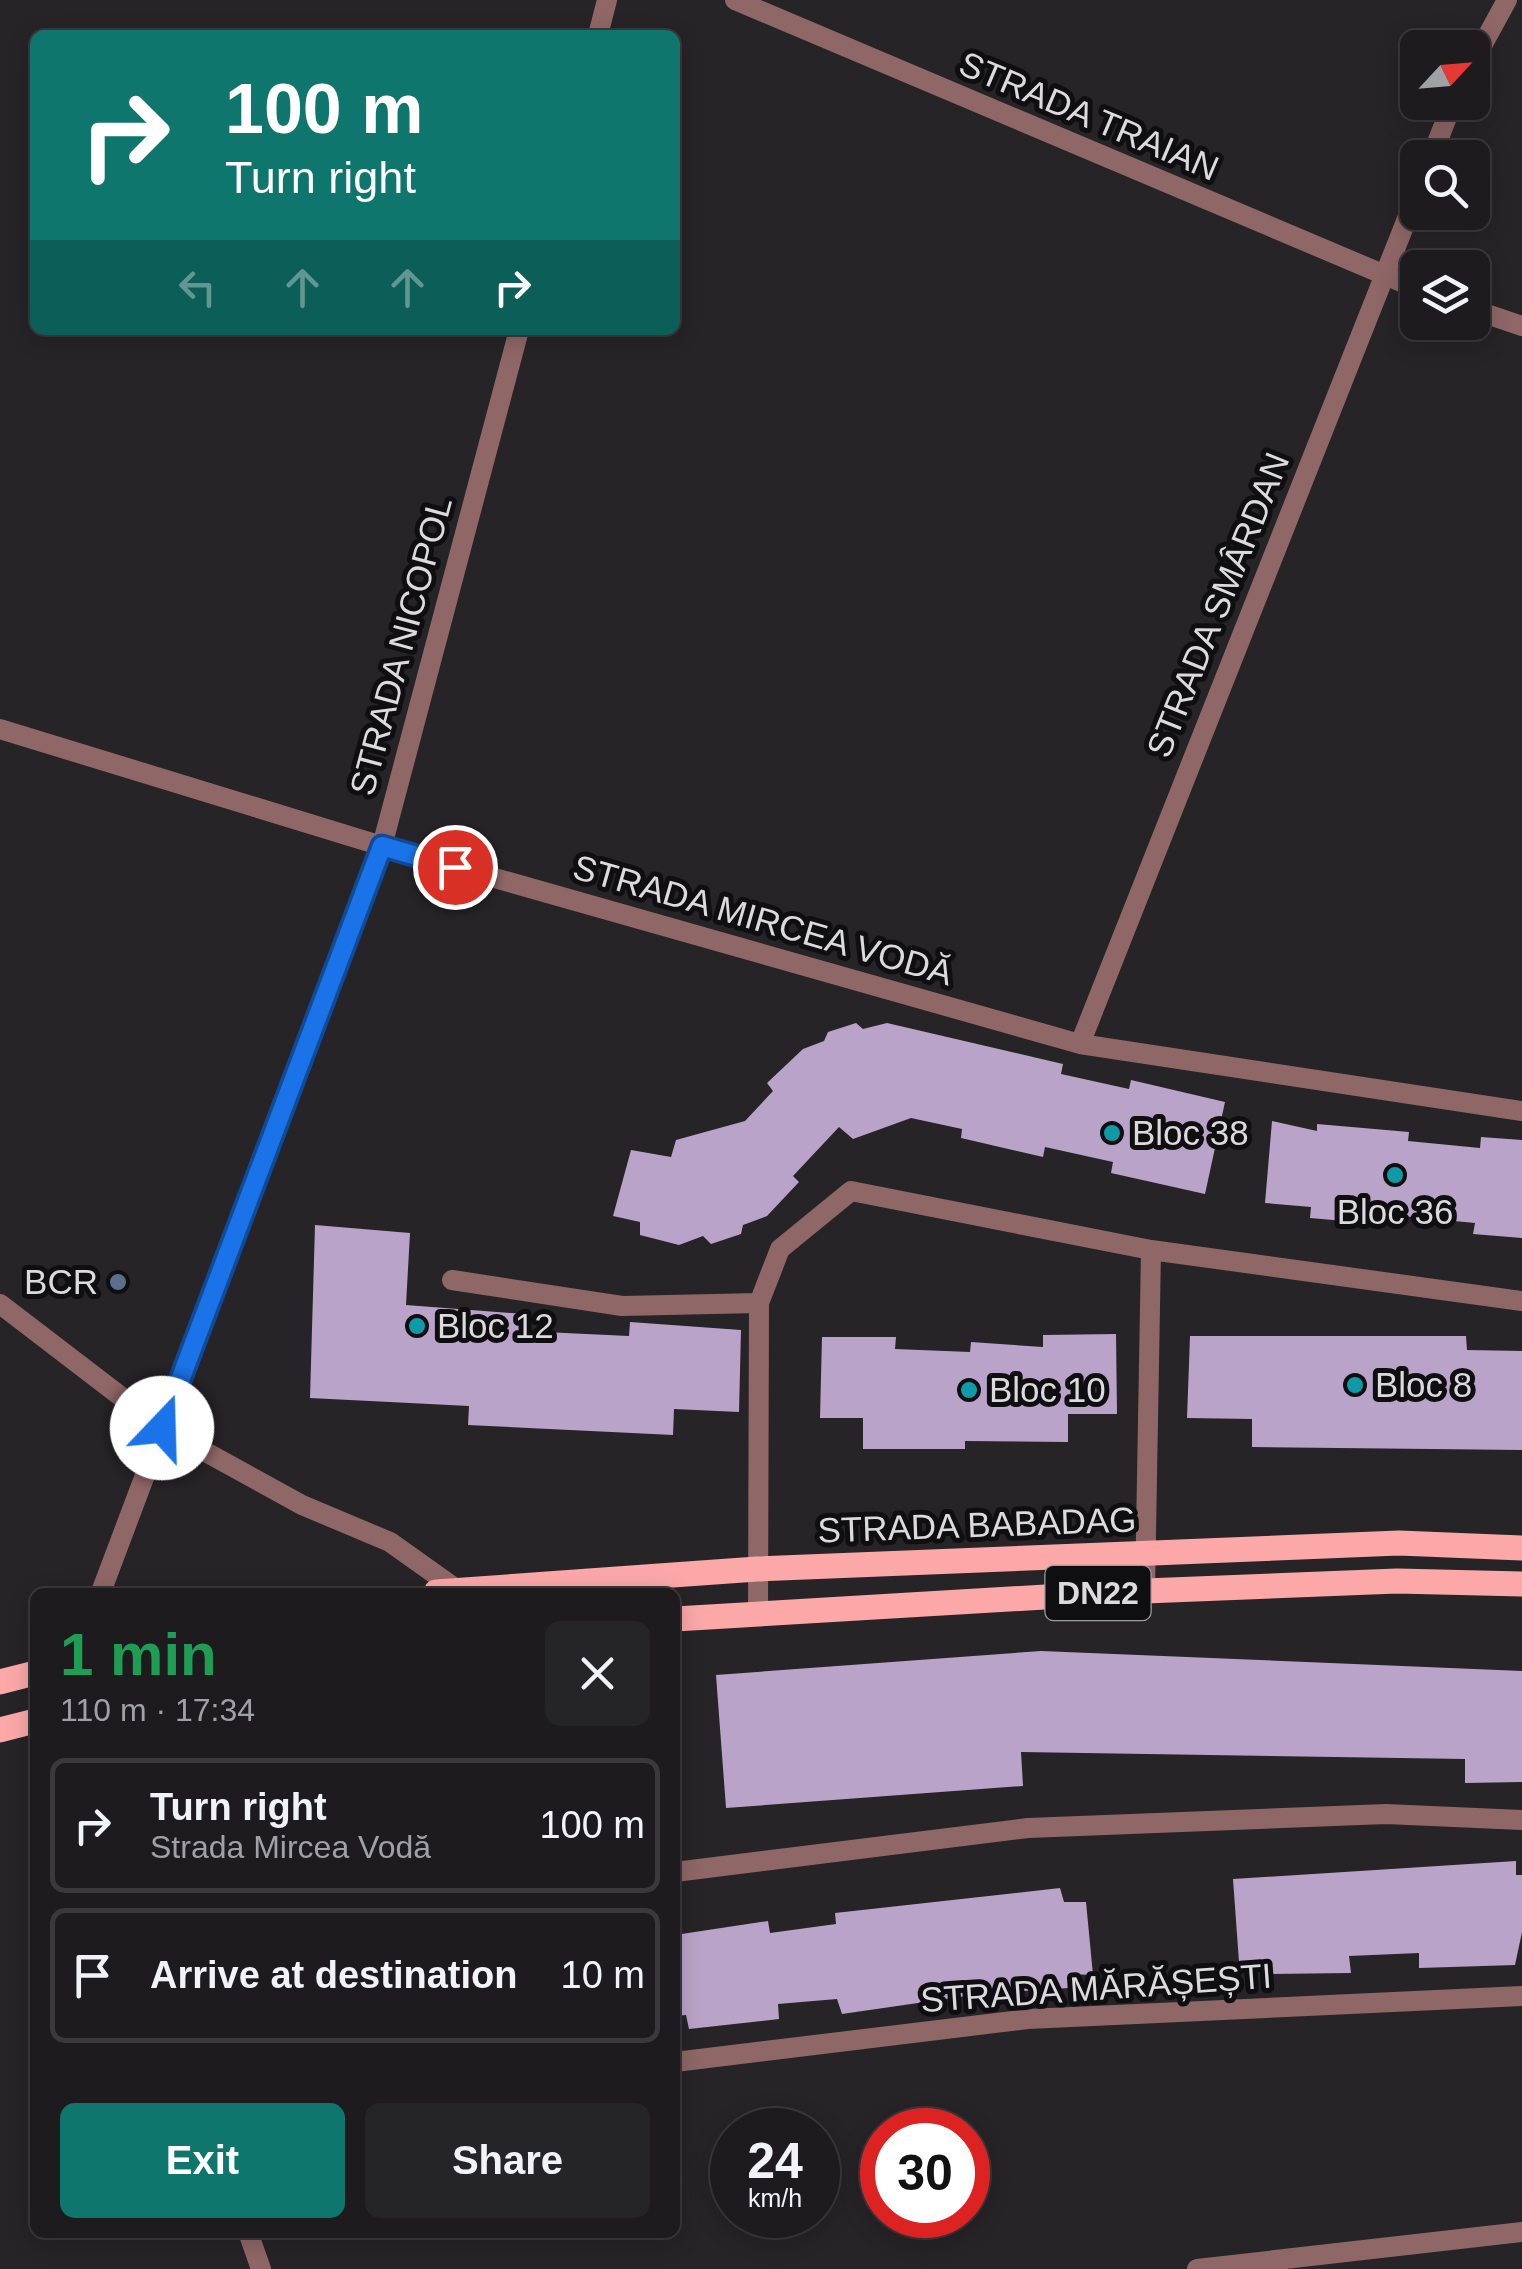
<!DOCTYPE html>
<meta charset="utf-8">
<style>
:root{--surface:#1d1b1e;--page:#252427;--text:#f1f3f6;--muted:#a0a1a4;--line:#3b393c;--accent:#0f766e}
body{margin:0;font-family:Helvetica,sans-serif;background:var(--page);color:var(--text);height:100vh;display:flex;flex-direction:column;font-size:38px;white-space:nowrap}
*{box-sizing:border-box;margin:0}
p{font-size:32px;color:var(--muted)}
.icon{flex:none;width:55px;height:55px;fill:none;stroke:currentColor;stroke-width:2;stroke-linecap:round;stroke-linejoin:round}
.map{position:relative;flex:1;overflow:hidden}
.details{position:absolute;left:30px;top:1588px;width:650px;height:650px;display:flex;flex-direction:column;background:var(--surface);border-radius:15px;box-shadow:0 5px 25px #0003,0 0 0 2px var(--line)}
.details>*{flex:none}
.banner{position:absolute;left:30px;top:30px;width:650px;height:305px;border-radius:15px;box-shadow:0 5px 25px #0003,0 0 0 2px var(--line);background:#0f766e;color:#fff;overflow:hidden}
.needle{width:65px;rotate:64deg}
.controls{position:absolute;left:1400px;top:30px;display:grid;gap:20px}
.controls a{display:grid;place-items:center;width:90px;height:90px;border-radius:15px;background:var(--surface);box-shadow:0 5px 25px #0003,0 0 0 2px var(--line);font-size:50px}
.speed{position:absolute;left:710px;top:2108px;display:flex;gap:20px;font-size:50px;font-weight:700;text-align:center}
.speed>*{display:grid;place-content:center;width:130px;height:130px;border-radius:50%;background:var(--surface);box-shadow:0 5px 25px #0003,0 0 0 2px var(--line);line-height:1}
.speed small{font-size:25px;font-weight:400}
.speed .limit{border:15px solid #d22;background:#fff;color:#111}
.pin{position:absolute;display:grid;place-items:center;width:85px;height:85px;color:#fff;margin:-42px;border:5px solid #fff;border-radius:50%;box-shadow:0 2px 10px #0007}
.me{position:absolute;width:110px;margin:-55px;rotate:21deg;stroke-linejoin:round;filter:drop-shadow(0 0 8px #0008)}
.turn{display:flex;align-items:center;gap:35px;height:210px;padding:0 30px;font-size:45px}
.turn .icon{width:130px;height:130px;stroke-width:2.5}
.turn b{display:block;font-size:70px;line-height:85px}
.lanes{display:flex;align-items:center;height:95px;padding:0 30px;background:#0003;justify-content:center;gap:50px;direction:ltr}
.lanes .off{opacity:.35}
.round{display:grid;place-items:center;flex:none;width:105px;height:105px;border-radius:15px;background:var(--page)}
.headline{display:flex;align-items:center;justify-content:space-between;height:170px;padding:0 30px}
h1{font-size:60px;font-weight:600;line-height:75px;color:#1e9e55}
.cta{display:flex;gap:20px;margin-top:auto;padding:20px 30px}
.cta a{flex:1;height:115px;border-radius:15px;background:var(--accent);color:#fff;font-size:40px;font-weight:600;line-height:115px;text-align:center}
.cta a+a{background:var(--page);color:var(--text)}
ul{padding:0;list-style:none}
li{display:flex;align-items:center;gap:30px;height:135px;margin:0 20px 15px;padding:0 10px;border:5px solid var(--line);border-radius:15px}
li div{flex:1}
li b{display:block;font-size:38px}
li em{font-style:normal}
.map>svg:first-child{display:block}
.building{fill:#baa3c8}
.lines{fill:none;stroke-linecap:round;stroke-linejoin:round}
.service{stroke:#906767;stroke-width:20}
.pedestrian{stroke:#906767;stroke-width:20}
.minor{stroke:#906767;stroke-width:20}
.primary{stroke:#fca8a9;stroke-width:25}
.route-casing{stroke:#114b97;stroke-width:25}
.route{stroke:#1a73e8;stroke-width:18}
.culture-dot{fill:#0f9aa8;stroke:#0f0e10;stroke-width:4}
.service-dot{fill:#5c6f8a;stroke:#0f0e10;stroke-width:4}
.labels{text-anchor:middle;stroke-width:10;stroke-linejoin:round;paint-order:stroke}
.shield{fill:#0f0e10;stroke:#9e9da0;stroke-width:2.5}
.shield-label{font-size:32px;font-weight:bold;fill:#dcdadd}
.street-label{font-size:35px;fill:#dcdadd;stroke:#0f0e10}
.poi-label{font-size:35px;fill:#dcdadd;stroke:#0f0e10;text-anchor:start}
</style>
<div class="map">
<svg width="1522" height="2269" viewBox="0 0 1522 2269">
<rect width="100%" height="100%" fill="#272428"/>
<path class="building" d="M856,1023L863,1029L887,1023L1063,1064L1061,1074L1129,1089L1131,1080L1225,1102L1205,1194L1111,1173L1113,1162L1045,1147L1043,1157L961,1138L962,1129L911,1118L853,1139L839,1127L793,1176L799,1182L767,1216L743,1225L741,1234L711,1244L703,1236L679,1245L640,1235V1222L613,1216L631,1150L671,1157L676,1140L745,1121L773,1091L767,1083L803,1049L824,1041L828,1032Z
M1272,1121L1317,1131V1124L1409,1132L1408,1141L1480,1148L1481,1137L1522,1140V1238L1473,1234L1475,1223L1402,1216V1226L1310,1218L1311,1207L1265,1203Z
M315,1225L410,1233L406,1305L524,1314L522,1331L629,1336L630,1322L741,1330L739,1412L674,1409L673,1435L468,1425L469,1406L310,1398Z
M1116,1334L1117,1414H1068V1442L965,1441V1449H863V1418H820L822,1337H896L895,1349L970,1352L971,1342L1043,1347V1335Z
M1190,1336H1466L1467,1350L1522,1351V1450L1252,1447V1419L1187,1418Z
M1041,1651L1522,1671V1782L1465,1783V1759L1021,1752L1023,1786L726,1808L716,1675Z
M1516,1861V1875H1522V1932L1515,1965L1419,1968V1953L1349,1956L1351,1973L1264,1974V1962H1239L1233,1879Z
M1060,1888L1064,1902H1086L1093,1975L1070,1974L1069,1988L980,1994L842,2014L837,1999L778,2004L779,2019L689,2029L686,2015L675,2016V1935L768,1921L770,1933L836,1924L835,1913Z"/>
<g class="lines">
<path class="service" d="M452,1280L622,1306L759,1303
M1145,1591L1151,1250
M758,1612L759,1303L780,1249L851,1191L1151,1250L1522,1301"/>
<path class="pedestrian" d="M675,1872L1028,1828L1386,1814L1522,1820"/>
<path class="minor" d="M735,0L1418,289
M598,35L607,0
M1472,64L1507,0
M1431,158L1453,102
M1472,309L1522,326
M0,729L382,846L1080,1044L1522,1111
M1080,1044L1418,191
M0,1304L162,1428L302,1505L390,1542L456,1589
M101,1592L382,846L519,330
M675,2062L1028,2019L1522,1996
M248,2232L261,2269
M1197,2269L1522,2232"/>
<path class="primary" d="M436,1592L757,1569L1399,1543L1522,1548
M675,1619L1145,1591L1397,1581L1522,1584
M0,1682L35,1673
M0,1730L35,1721"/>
</g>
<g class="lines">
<g class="route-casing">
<path id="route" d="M162,1428L382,846L455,867"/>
</g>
<use href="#route" class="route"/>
</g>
<g class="culture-dot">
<circle cx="1112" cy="1133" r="10"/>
<circle cx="1395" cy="1175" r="10"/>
<circle cx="417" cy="1326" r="10"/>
<circle cx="1355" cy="1385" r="10"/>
<circle cx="969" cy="1390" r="10"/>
</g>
<circle class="service-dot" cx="118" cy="1282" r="10"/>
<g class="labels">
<rect class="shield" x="1045.5" y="1566" width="105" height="54" rx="8"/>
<g class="shield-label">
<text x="1098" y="1604">DN22</text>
</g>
<g class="street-label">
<text transform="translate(1089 116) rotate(23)" y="12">STRADA TRAIAN</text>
<text transform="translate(1218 605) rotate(-68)" y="12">STRADA SMÂRDAN</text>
<text transform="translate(401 646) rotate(-75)" y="12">STRADA NICOPOL</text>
<text transform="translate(763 920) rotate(16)" y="12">STRADA MIRCEA VODĂ</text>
<text transform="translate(977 1525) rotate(-2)" y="12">STRADA BABADAG</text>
<text transform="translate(1096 1988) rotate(-4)" y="12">STRADA MĂRĂȘEȘTI</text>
</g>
<g class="poi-label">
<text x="1132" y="1145">Bloc 38</text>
<text x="1395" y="1224" text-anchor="middle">Bloc 36</text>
<text x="98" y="1294" text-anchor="end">BCR</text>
<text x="437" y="1338">Bloc 12</text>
<text x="1375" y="1397">Bloc 8</text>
<text x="989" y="1402">Bloc 10</text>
</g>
</g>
</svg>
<div class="controls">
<a><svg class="needle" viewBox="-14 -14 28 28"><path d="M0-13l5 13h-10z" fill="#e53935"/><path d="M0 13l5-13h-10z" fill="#a0a1a4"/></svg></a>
<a><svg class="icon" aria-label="search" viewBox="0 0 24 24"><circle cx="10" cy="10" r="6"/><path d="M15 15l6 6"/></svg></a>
<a><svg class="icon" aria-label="layers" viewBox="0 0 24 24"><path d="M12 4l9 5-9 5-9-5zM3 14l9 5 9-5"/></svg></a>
</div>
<div class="speed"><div>24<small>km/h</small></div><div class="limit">30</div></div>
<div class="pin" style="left:455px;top:867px;background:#d93025"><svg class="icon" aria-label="arrive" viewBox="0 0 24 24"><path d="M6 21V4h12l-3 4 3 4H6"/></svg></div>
<svg class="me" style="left:162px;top:1428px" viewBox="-20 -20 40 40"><circle r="19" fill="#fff"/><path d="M0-13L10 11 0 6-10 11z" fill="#1a73e8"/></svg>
<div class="banner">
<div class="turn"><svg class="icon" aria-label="right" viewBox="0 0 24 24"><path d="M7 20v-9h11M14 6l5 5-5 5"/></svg><div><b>100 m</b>Turn right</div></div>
<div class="lanes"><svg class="icon off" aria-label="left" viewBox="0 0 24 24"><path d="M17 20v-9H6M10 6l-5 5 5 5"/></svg><svg class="icon off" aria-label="ahead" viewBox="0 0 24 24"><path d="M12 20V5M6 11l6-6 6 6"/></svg><svg class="icon off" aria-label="ahead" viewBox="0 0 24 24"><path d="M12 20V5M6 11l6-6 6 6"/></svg><svg class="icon" aria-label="right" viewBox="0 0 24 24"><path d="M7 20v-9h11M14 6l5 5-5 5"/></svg></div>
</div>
<section class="details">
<div class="headline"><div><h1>1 min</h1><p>110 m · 17:34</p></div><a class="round"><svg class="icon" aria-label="close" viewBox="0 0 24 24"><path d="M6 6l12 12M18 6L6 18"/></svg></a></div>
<ul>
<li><svg class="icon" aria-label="right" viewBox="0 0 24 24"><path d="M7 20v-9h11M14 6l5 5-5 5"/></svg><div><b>Turn right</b><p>Strada Mircea Vodă</p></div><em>100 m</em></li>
<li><svg class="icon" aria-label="arrive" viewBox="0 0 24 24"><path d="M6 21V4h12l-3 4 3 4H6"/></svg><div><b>Arrive at destination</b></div><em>10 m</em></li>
</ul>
<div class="cta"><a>Exit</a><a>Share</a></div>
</section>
</div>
